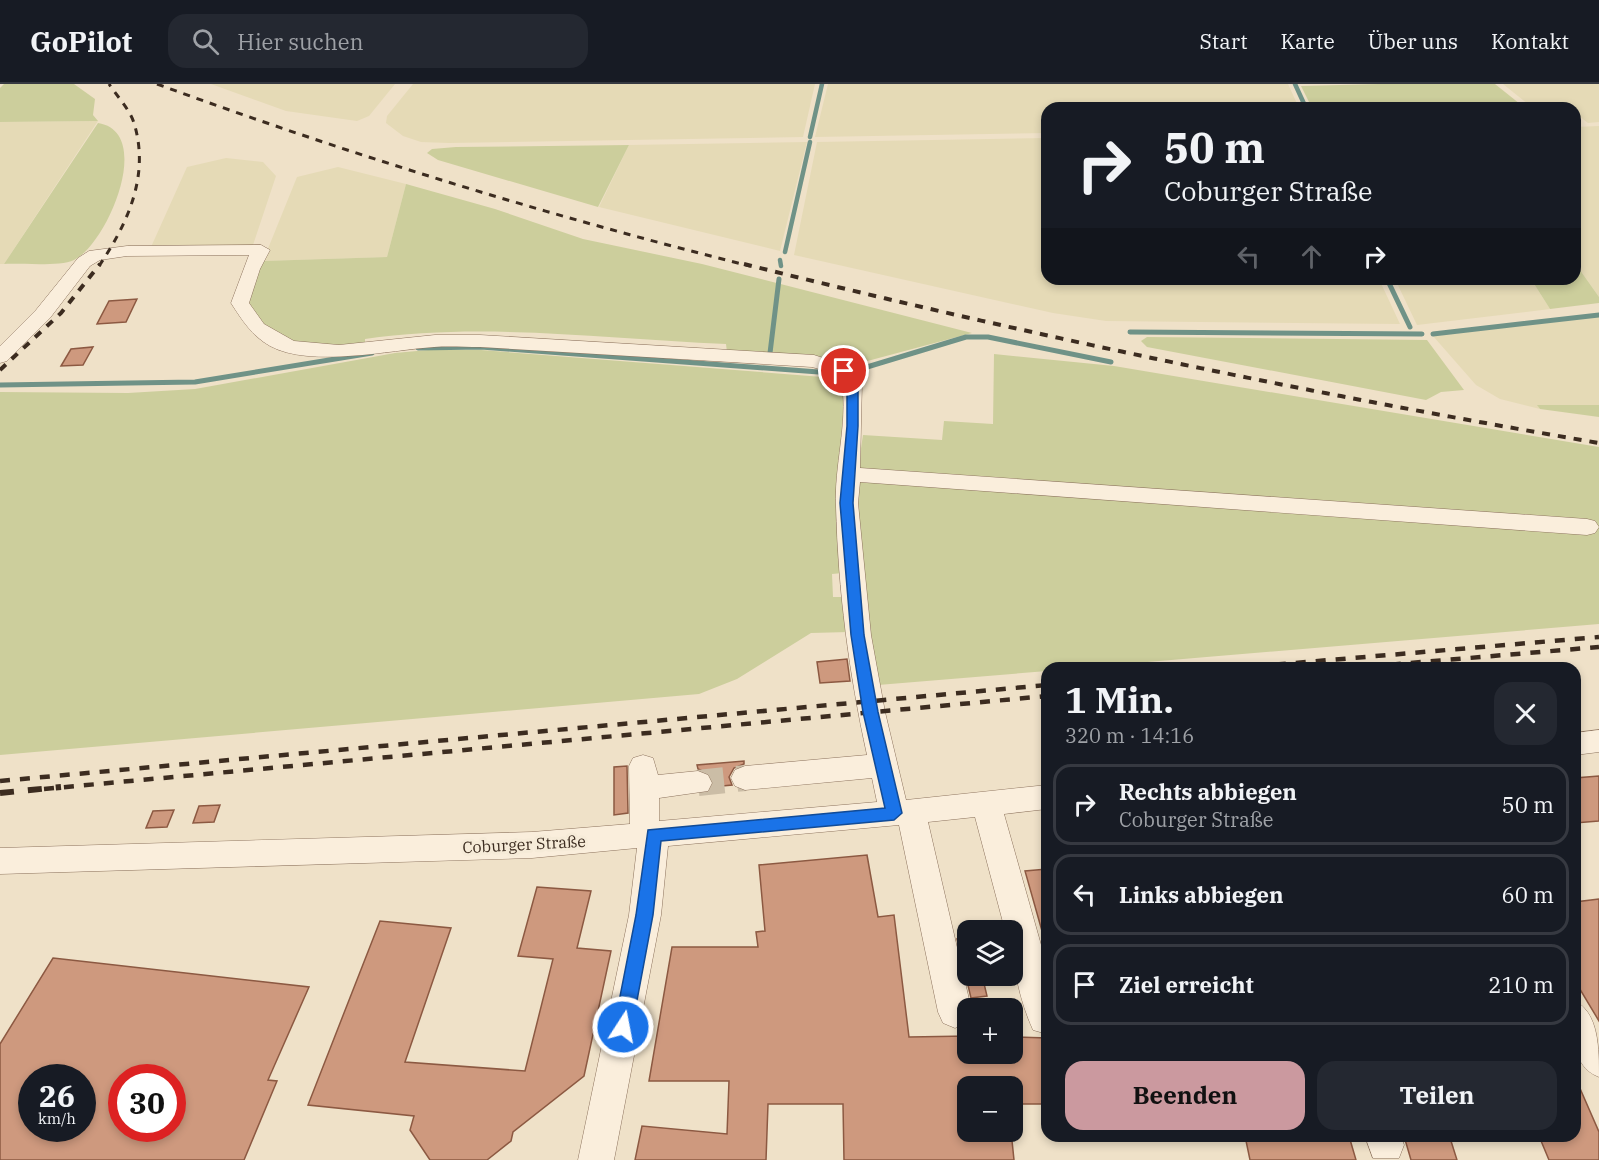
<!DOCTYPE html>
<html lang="de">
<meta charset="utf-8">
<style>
:root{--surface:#171b24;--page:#242831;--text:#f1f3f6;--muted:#9ea1a6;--line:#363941;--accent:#cb999f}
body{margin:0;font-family:"IBM Plex Serif",serif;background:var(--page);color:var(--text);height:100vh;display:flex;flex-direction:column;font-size:22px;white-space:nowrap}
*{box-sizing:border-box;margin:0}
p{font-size:20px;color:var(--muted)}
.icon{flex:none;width:33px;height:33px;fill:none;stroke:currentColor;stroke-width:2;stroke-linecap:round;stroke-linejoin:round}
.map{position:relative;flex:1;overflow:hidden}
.panel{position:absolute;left:1041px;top:578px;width:540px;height:480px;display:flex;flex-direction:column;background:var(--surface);border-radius:18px;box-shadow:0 3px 9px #0003}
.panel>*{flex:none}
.banner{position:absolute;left:1041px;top:18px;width:540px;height:183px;border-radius:18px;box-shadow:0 3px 9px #0003;background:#171b24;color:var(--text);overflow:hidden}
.fabs{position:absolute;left:957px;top:836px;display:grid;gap:12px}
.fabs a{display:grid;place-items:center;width:66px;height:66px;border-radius:12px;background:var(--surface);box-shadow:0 3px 9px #0003;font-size:30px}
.speed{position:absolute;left:18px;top:980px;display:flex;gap:12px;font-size:30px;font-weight:700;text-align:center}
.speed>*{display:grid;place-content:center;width:78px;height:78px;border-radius:50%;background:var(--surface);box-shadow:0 3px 9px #0003;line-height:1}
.speed small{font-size:15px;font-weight:400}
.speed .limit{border:9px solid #d22;background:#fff;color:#111}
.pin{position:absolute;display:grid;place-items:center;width:51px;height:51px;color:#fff;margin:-26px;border:3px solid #fff;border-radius:50%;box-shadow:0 2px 6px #0007}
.me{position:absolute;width:66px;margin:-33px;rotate:11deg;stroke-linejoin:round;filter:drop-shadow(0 0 4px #0008)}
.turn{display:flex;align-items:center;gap:21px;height:126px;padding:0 24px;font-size:27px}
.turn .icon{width:78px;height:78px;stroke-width:2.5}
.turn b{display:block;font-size:42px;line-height:51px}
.lanes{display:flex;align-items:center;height:57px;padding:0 24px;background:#0003;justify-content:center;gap:30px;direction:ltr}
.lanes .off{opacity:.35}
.round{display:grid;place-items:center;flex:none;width:63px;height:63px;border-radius:18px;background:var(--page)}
.summary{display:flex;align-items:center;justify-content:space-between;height:102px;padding:0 24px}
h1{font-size:36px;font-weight:700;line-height:45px}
.button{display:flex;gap:12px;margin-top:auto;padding:12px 24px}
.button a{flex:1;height:69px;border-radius:18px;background:var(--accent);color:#111;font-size:24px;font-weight:700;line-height:69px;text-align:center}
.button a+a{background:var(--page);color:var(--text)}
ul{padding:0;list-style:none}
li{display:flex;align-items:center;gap:18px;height:81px;margin:0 12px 9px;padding:0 12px;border:3px solid var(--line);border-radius:18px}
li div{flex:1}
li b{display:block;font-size:22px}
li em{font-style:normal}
header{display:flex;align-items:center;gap:36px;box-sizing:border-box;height:84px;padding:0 30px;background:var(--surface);border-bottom:2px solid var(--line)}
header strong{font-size:28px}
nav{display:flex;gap:33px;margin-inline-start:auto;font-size:21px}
.search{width:420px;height:54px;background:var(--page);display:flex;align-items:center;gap:15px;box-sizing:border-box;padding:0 21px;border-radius:18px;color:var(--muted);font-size:22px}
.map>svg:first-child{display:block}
.farmland{fill:#e5dab6}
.green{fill:#ccce9c}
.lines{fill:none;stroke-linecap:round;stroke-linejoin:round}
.stream-far1{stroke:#6f9287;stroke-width:4.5}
.stream{stroke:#6f9287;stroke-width:5}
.building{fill:#ce997e;stroke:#8c5942;stroke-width:1.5;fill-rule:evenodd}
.minor-tunnel{stroke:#cbbda6;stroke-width:26;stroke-dasharray:26 13;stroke-linecap:butt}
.minor-casing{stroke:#8c725d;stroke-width:1}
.minor{fill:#faeedc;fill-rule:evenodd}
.rail-far3{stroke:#3c2c20;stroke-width:3;stroke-dasharray:7 7;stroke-linecap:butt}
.rail-far2{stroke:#3c2c20;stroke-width:4;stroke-dasharray:8 8;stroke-linecap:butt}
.rail-far1{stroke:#3c2c20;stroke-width:4.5;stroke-dasharray:10 10;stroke-linecap:butt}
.rail{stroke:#3c2c20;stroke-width:6;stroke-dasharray:14 14;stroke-linecap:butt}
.route{fill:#1a73e8;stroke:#114b97;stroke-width:1.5}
.labels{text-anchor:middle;stroke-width:6;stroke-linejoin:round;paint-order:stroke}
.street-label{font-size:16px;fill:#3c2c20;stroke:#f6ebd8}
</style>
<header>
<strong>GoPilot</strong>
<div class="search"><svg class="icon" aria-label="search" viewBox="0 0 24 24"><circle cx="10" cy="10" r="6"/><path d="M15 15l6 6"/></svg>Hier suchen</div>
<nav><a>Start</a><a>Karte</a><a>Über uns</a><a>Kontakt</a></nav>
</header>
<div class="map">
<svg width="1599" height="1076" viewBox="0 0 1599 1076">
<rect width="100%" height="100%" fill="#efe1c8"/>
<path class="farmland" d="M211,0H395L369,32L357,37L286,27Z
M413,0H815L803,53L449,59L421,58L403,52L386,39L387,32Z
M828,0H1288L1299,24H1047V49L815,53Z
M1503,0H1599V38L1588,39L1575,29V24H1533Z
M98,37L4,180H0V38Z
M1599,42V213L1575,179V43Z
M1047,54V195H1379L1400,240L1106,237L1053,229L794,171L817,58Z
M807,58L780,167L599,123L629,61Z
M226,74L263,78L276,92L253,161L151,163L187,83Z
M338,83L406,100L387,173L263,177L297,93Z
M1395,195H1531L1550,225L1417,241Z
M1599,233V321L1538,322L1540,325L1500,315L1476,301L1433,252Z"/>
<path class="green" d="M4,0H74L95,15L93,31L98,37L0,38V4Z
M1379,0H1495L1525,24H1312L1301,2Z
M98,39C155,48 107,160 74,176C59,183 21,179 4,180Z
M629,61L598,123L438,76L427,69L432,65L456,63Z
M406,100L495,125L583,155L702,180L972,249L845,283L727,268L726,260C605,255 484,238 365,255V261C335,261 285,265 263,242C256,236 251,226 246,219L263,177L387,173Z
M1575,179L1599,213V219L1550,225L1531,195H1575Z
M1147,253L1427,256L1464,306L1441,308L1426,316L1147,263L1141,257Z
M428,266H481L848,295L843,489L832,490L833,513H846L849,548L811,549L737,595L699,610L0,671V308L128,309L195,305L395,269Z
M994,270L1114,282L1599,363V540L1088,583L1047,584V587L878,601L866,541L855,404L863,351L942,356L944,337L993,340Z
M1537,321H1599V333L1540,325Z"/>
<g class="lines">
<path class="stream-far1" d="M1295,0L1306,24
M810,53L822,0
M785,168L810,58
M780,176L781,182"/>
<path class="stream" d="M1387,195L1410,243
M1130,248L1422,250
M1433,250L1599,231
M418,264L481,263L832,289
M770,269L779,195
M867,283L966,253H988L1111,278
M0,301L195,298L372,269"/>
</g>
<path class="building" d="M137,215L126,238L97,240L109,217Z
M93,263L83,281L61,282L71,265Z
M847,575L850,597L820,599L817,578Z
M744,677V680L734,684L729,693L732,701L712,703L714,698L710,690L698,685L697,681Z
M627,682L628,729L614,731V683Z
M1599,692V737L1575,739V694Z
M220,721L214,738L193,739L199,722Z
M174,726L167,743L146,744L153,727Z
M867,771L878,833L894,831L909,953L968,952V969H1012V953L1047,954V1020H1012V1002H968V1047H1011L1014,1076H844L843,1020H768L766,1076H635L642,1042L727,1050L729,997H649L672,863H758L756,848L765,847L759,781Z
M1047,785V847H1042L1025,787Z
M537,803L591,807L577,864L611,867L584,992L513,1048L511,1057L487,1076H430L410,1046L414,1032L308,1021L380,837L451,844L405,978L525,987L553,875L518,872Z
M1599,815V937L1575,897V818Z
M968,854V891H982L987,912L971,914L957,855Z
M53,874L309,903L268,996L277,997L244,1076H0V960ZM32,993H82V1044H32ZM122,993H172V1044H122Z
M1575,993L1599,1048V1076H1549L1539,1052H1575Z
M1245,1052H1349L1356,1076H1250Z
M1404,1052H1421L1422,1056L1451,1057L1457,1076H1411Z"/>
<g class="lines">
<path class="minor-tunnel" d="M698,699L745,694"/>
<g class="minor-casing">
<path id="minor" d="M261,161L270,166L260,185L249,219L264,240L294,257L339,261L435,251H480L814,271L851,283L862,297L860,384L1587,435L1595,437L1599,443L1595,449L1587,451L860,398L858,419L871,551L885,628L906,716L1047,701V725L1004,730L1047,882V950L1033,946C1019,915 1012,880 1012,846H1005L975,733L928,738L971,924H968L967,939L955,944L943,939L938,928L899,741L668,762L661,831L614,1076H578L629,831L637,764L532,774L0,790V764L532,748L630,740L629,682L633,674L643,671L653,674L658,691L698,687L708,691L712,699L708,707L659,714V737L877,718L872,694L745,706L735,702L731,694L735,686L745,682L867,671C849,589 838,506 836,422C834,382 848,340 842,300C840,288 821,286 812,283L480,263C465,263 449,262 434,263C390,266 310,284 270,262C252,252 242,236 231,219L249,171L127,172L100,176L90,182L50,234L7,277L0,279V262L36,226L78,174L89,167L127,162Z
M1599,646V668L1575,671V649Z
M1575,917C1599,929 1599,965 1599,993C1568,981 1575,945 1575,917Z
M1365,1052H1401L1404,1061L1399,1074H1373Z"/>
</g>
<use href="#minor" class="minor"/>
<path class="rail-far3" d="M157,0C351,71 549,132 750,182
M99,182C128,139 150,91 134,39C130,26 117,12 109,0"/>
<path class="rail-far2" d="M744,180C1027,251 1312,310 1599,359
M0,286L61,229L100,180"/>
<path class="rail-far1" d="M1236,584L1599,553
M1351,584L1599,563
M0,697L1047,601
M44,705L1047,612"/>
<path class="rail" d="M0,709L61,703"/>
</g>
<path class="route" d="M841,285H848L858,297V342L853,419L864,551L878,628L902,729L894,736L661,757L653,831L632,943L629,949L623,951L616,949L614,943L636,831L648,746L885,724L863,628L851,551L840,419L847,342V297L839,287Z"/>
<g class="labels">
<g class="street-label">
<text transform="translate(524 760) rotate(-3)" y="6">Coburger Straße</text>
</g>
</g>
</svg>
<div class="fabs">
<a><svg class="icon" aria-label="layers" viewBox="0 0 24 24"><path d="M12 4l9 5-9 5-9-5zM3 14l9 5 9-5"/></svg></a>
<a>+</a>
<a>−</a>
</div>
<div class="speed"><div>26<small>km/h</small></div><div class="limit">30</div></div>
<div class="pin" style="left:844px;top:287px;background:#d93025"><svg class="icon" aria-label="arrive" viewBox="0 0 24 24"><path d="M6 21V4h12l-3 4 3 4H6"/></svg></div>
<svg class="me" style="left:623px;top:943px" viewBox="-20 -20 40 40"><circle r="17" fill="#1a73e8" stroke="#fff" stroke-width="3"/><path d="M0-11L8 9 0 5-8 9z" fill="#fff"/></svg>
<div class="banner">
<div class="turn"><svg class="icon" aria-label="right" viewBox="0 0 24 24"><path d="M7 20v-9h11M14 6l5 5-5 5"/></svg><div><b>50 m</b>Coburger Straße</div></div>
<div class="lanes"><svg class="icon off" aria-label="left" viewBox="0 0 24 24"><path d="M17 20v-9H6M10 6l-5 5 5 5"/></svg><svg class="icon off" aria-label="ahead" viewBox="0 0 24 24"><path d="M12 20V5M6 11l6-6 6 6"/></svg><svg class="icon" aria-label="right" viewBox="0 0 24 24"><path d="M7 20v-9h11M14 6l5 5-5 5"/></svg></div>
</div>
<section class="panel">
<div class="summary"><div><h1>1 Min.</h1><p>320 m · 14:16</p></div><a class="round"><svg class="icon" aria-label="close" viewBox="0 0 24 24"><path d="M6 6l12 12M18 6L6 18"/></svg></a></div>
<ul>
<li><svg class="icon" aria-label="right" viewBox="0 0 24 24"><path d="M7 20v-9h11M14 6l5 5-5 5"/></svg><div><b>Rechts abbiegen</b><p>Coburger Straße</p></div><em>50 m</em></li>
<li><svg class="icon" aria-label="left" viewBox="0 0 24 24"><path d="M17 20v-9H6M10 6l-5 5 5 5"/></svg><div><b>Links abbiegen</b></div><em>60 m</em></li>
<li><svg class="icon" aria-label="arrive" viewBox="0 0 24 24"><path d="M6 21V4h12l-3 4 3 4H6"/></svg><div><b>Ziel erreicht</b></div><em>210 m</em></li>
</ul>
<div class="button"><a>Beenden</a><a>Teilen</a></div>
</section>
</div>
